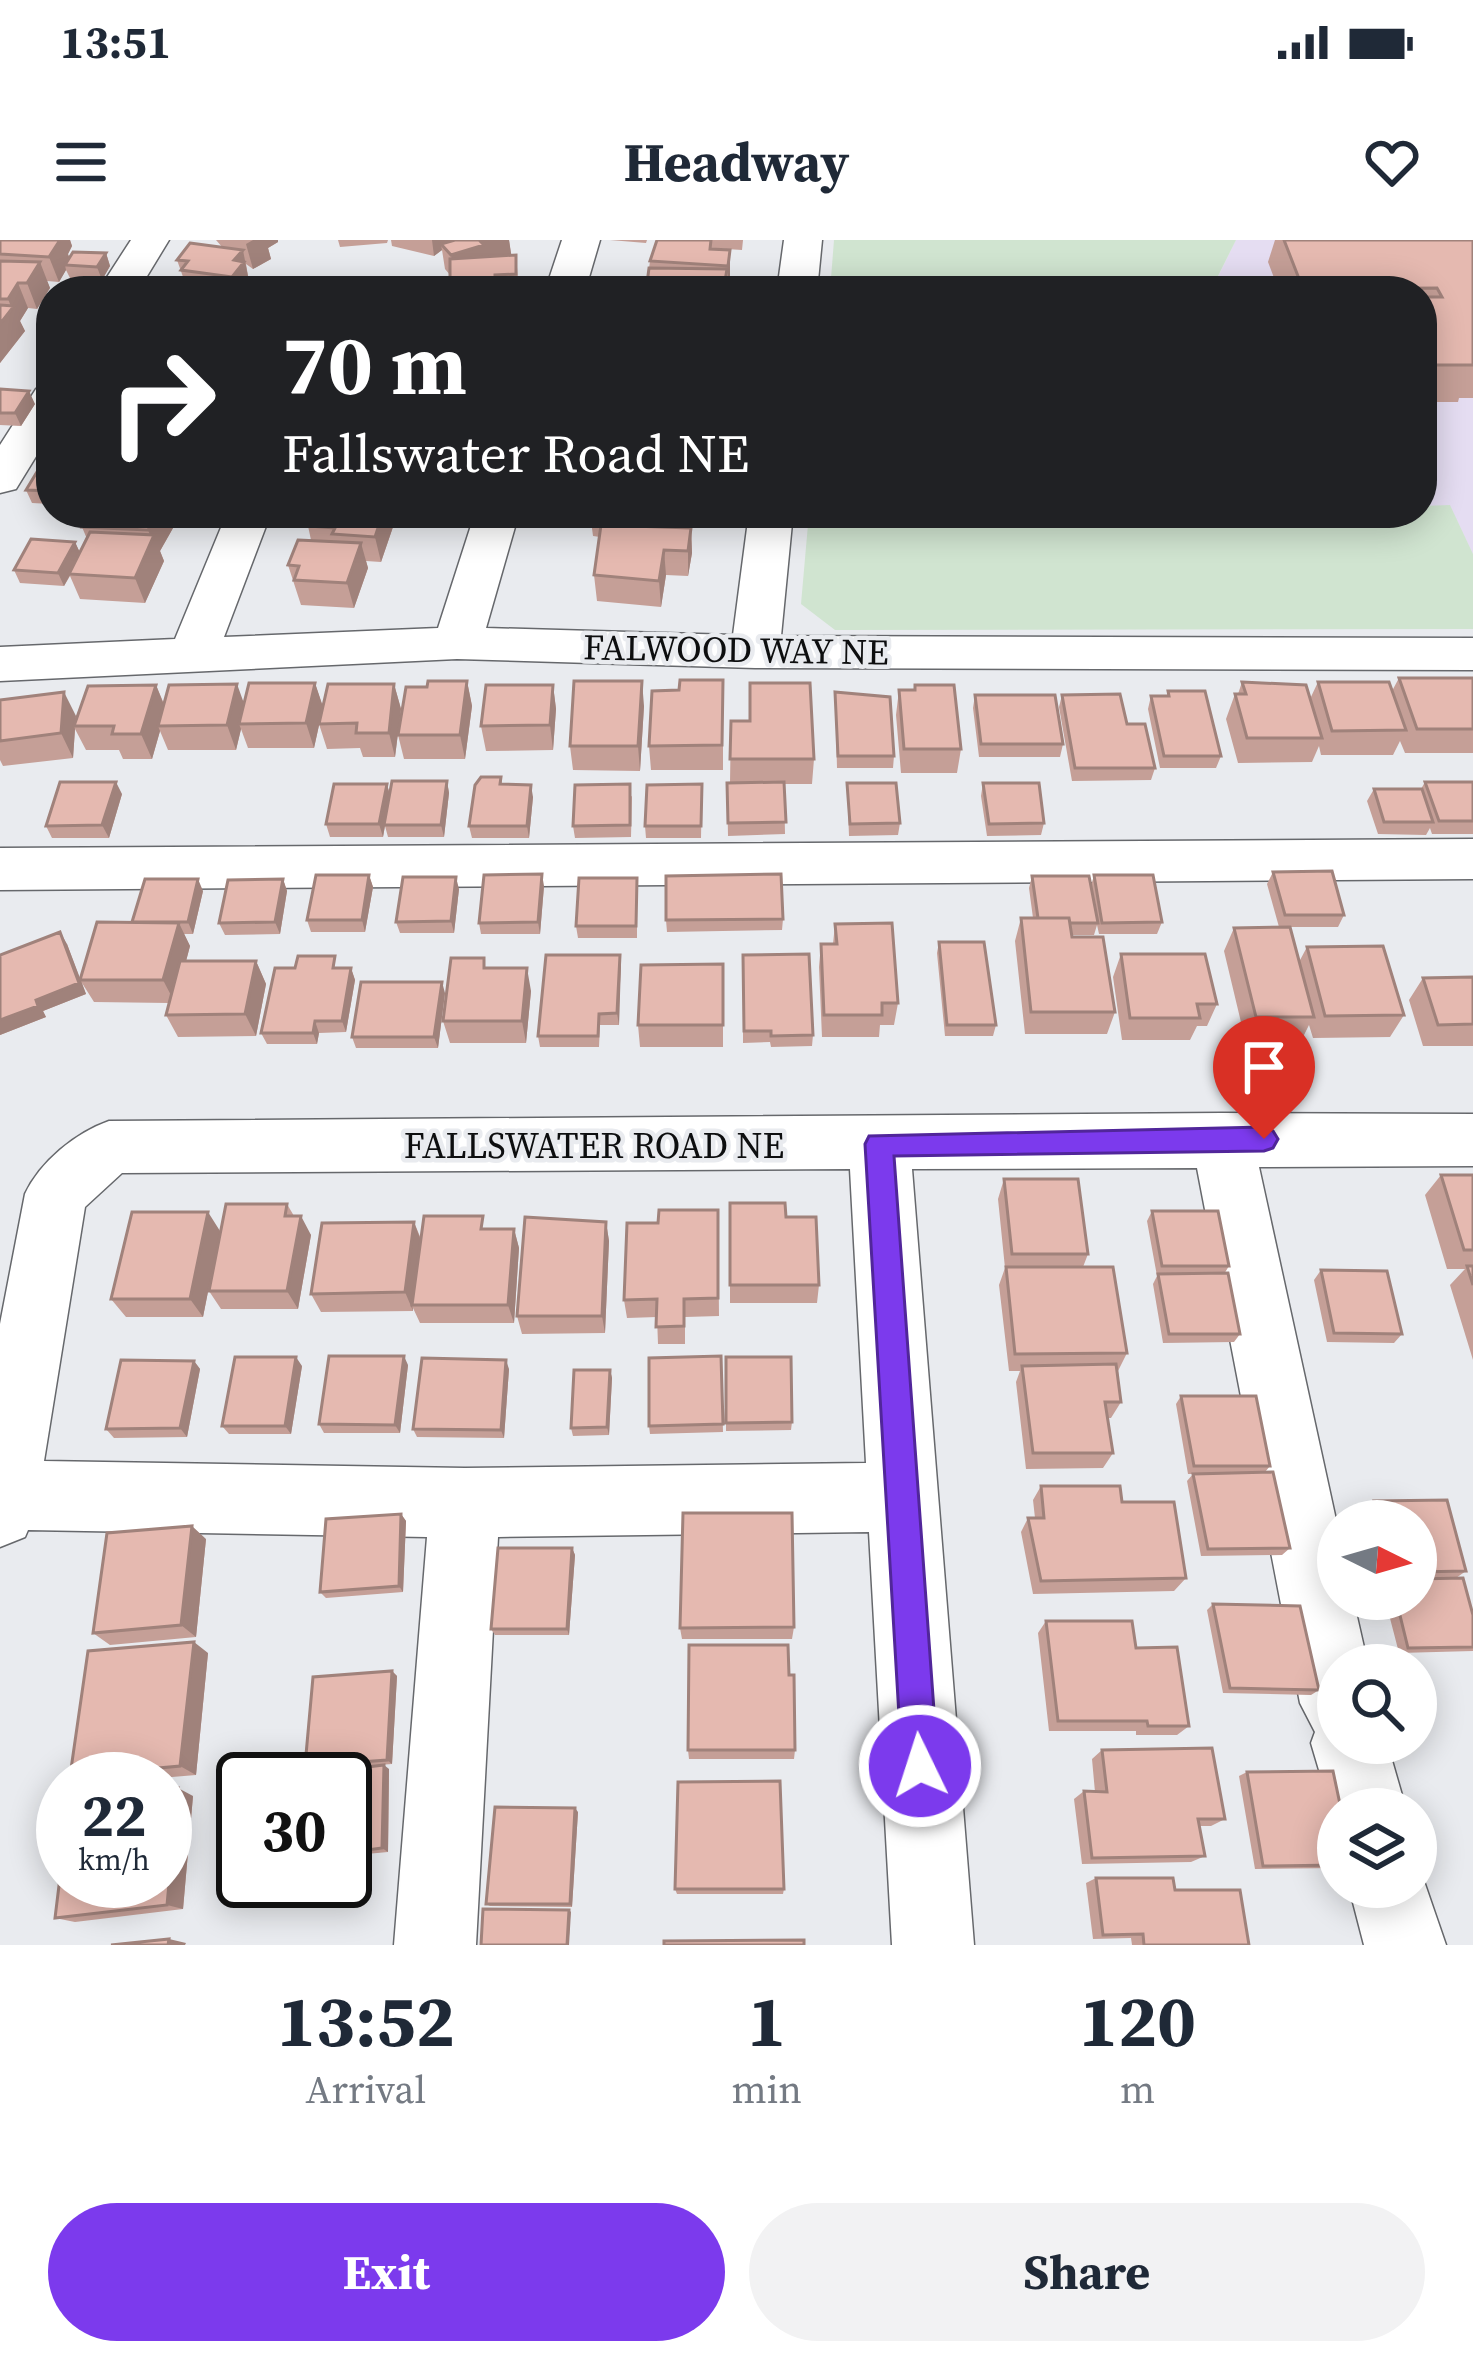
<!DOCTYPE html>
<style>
:root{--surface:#fff;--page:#f2f2f3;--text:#1f2937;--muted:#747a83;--accent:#7c3aed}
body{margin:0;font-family:"Source Serif 4",serif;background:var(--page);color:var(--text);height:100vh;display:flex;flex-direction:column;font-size:45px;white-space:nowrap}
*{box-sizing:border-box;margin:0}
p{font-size:39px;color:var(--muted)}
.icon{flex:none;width:66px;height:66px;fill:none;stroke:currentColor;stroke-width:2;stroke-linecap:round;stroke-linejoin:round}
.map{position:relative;height:1705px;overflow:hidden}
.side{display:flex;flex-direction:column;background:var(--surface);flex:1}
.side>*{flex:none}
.guide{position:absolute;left:36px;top:36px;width:1401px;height:252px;border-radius:48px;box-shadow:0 6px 30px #0003;background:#202124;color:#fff;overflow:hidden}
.needle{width:78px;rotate:95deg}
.controls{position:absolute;left:1317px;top:1260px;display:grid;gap:24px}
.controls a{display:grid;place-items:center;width:120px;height:120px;border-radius:50%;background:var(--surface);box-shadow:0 6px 30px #0003;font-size:60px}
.speed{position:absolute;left:36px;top:1512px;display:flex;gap:24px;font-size:60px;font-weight:700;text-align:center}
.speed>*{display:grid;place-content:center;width:156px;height:156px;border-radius:50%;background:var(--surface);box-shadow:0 6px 30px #0003;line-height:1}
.speed small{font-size:30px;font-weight:400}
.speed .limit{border:6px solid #111;border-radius:18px;background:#fff;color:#111}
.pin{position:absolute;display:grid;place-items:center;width:102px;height:102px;color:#fff;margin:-123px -51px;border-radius:50% 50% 50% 0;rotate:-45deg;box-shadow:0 0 12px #0007}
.pin .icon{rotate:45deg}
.me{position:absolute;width:132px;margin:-66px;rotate:356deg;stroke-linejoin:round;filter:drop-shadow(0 0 9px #0008)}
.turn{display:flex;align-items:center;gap:42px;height:252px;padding:0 48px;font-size:54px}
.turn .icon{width:156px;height:156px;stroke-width:2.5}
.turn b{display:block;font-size:84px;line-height:102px}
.eta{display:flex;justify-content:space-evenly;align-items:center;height:204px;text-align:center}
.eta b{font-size:72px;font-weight:700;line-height:84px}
.action{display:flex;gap:24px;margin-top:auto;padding:24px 48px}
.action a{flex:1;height:138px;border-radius:72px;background:var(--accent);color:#fff;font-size:48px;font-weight:700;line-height:138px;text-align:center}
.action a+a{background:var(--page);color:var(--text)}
.status{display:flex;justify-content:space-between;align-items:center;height:84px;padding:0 60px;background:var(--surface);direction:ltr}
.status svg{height:33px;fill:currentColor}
header{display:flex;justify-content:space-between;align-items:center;height:156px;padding:0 48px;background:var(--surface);font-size:54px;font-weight:700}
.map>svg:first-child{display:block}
.education{fill:#e5ddf2}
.green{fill:#d0e4d0}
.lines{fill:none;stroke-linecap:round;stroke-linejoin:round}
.minor-casing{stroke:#66686c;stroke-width:3}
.minor{fill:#fff;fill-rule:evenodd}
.wall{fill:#c59f97}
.shaded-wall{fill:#a0827b}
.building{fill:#e5b9b0;stroke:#a0827b;stroke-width:3}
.route{fill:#7c3aed;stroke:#51269a;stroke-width:3}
.labels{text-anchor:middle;stroke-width:9;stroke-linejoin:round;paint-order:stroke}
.street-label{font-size:36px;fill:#0d0e0f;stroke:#e9ebef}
</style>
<div class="status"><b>13:51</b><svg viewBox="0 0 49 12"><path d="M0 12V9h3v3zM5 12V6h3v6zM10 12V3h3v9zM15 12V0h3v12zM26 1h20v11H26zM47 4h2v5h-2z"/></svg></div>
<header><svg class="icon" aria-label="menu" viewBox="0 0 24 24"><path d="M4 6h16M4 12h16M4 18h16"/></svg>Headway<svg class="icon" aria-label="heart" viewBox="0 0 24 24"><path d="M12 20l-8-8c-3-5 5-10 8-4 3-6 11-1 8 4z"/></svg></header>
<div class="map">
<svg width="1473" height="1705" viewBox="0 0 1473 1705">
<rect width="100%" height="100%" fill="#e9ebef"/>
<path class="education" d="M1236,0H1473V314L1450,266H1422V51H1218L1215,43Z"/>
<path class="green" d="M834,0H1236L1215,42L1218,51H830Z
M1450,265L1473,314V389L835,390L801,364L809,273H1422V266Z"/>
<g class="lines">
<g class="minor-casing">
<path id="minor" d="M131,0H169L138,51H98Z
M562,0H600L585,51H545Z
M784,0H822L817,51H777Z
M51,145V192L16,249L0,253V205L36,149Z
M227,273H271L224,397L438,388L475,273H519L486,388L733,395L749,273H793L781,396L1473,398V430L755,428L457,419L0,441V407L175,399Z
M1473,599V639L0,650V608Z
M1222,873L1473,874V926L1259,927L1338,1289V1359H1353L1368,1425H1338V1503H1387L1406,1569H1338V1594L1311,1503L1315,1492L1300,1463L1197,928L912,929L974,1705H892L869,1292L498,1297L476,1705H394L427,1297L28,1290L25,1297L0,1307V1084L25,954C40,922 75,893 109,881ZM850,929L866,1223L465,1228L44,1221L85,967L122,933Z
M1416,1618L1446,1705H1364L1349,1647H1416Z"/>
</g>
<use href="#minor" class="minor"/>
</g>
<path class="wall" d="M0,0H70L72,6L68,14L69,18L106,13L110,26L102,40L70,38L66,30L59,42L47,41L50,48L37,69L28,68L20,81L25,91L0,123Z
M216,0H278V2L268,8L271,19L253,29L246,24L250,47L247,51H166H188L177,20L223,8Z
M338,0H388L387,3L340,7Z
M391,0H509L511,15H516L519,51H451L450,35L445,29L442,10L434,16L392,6Z
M610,0H647L646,3Z
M657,0H743L742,10L711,8L730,10V35L728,51H646L650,21Z
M1275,0H1473V158H1459L1458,162H1422V51H1279L1268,22Z
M0,149L35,164L21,186L0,185Z
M51,222V264L32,263L26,250Z
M89,273H174L177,281L160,311L164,321L145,363L80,359L70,336L64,346L20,343L14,330L75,302L80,313L87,299L82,287Z
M313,273H392L394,284L381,322L366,321L368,328L354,368L301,365L288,325L311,300L308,286Z
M590,273H690L689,280L672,279L671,287L691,288L692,313L688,336L666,335L661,367L597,361L594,335L600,297L593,296Z
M1399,438H1473V513H1405L1400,501L1393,515H1321L1319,506L1312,522L1238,523L1226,479L1235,454H1238L1242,442L1310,459L1318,442L1392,451Z
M723,440V530H651L649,506L679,450Z
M467,441L472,466L465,519H404L398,495L427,447Z
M315,443L323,467L314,508H248L241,489L236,510H168L160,491L152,519H123L119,510H86L75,489L73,518L3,526L0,520V460L76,476L156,445L164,464L244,463Z
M394,444L401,469L395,517H363L360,508L327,509L319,484Z
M553,445L556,469L553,510L486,511L481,486Z
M915,445L961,509L957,533H901L896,475L899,450H914Z
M1168,451L1221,516L1216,528H1160L1148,469L1151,456H1167Z
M835,452L894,516L893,528H837Z
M975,455L1063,504L1060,517H979L973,468Z
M1062,455L1127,484L1155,528L1151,540L1072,541L1059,467Z
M644,466L640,531L573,530L570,506Z
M731,481L814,519L812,544H784L785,594L728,596L727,543H730Z
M501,537L502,544L533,557L529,598H472L469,586Z
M447,541L449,553L444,597H388L385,586L383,597H330L326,584L387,544L390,555Z
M1425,542H1473V594H1432L1430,588L1426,595L1378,594L1367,561L1374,549H1421Z
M847,543L900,583L898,595L849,596Z
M983,543L1044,583L1041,595L987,596L981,556Z
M702,544L701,598H646L645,586Z
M122,554L109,598H52L46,586Z
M632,556L631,597L575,598L573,586Z
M1273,632L1344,675L1338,687H1279L1267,644Z
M369,635L373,647L365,692H311L307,680Z
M1094,635L1162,682L1157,694H1099L1097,685L1094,695H1072L1115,772L1107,794H1025L1015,701L1021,678H1033L1029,648L1032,636L1091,646Z
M637,638V698H578L576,686Z
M283,639L287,651L280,694L225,695L219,683Z
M544,646L540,694H481L479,683Z
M459,649L454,693H400L396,682Z
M203,651L193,694H184L190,706L186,721H256L266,744L256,796L178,797L166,775L169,763L94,762L82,743L86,754L43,771L46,777L0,795V715L67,704L80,739L132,682Z
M783,679L782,690L667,692L666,680Z
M835,684L898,763L894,785H880L879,797H822L819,727L821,704H833Z
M1234,688L1299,722L1307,707L1404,775L1390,797L1313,798L1309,785L1302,799H1245L1224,711Z
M939,702L996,785L993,796H945L937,713Z
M1121,714L1217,764L1207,786H1197L1190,800H1122L1113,737Z
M620,715L619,785H600L599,807H540L538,796Z
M743,715L813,795L812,806L771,807L770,802L743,803Z
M723,724V807H640L638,785Z
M339,728H351L355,740L346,792L319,793L317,804H267L261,793Z
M487,728L531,751L526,803H450L443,781Z
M1473,737V806H1423L1409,760L1423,738Z
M445,753L438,808H356L352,797Z
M1441,935H1473V1120L1450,1045L1465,1029H1447L1425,955Z
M1004,939L1088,1014L1083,1027L1127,1113L1118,1131L1121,1162L1111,1178H1107L1113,1213L1103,1228L1026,1229L1016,1142L1020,1131H1009L999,1045L1005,1028L998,959Z
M730,963L786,977L819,1045L817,1063H730Z
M287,964L294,976L311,995L298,1069H221L209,1051Z
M718,970L719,1076L685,1077V1104H658L657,1077L627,1078L624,1060L658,983Z
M1152,971L1229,1026L1224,1034L1240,1094L1234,1102L1163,1103L1153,1044L1157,1036L1147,981Z
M414,982L421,999L487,989H514L519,1008L514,1083H420L413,1068V1071L321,1072L311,1054Z
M606,982L609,1001L605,1093L522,1094L517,1076Z
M220,991L203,1077H126L111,1059Z
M1321,1030L1402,1094L1394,1103L1327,1102L1314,1040Z
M721,1116L723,1192L650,1194L649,1186Z
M726,1117L792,1182L791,1190L726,1191Z
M194,1121L200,1129L187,1197L114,1198L106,1189Z
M408,1125L400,1193H324L319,1184Z
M302,1126L291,1194H229L222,1186Z
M509,1129L504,1198L417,1197L413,1189Z
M610,1130L612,1138L609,1195L573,1196L571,1188Z
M1181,1156L1270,1226L1265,1232L1290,1308L1282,1315L1201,1316L1187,1241L1193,1234H1188L1176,1164Z
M1041,1246L1186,1338L1174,1351L1033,1354L1021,1292L1028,1278H1035L1033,1260Z
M1447,1260L1466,1331L1456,1338H1416V1281H1369L1366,1268L1374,1261Z
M401,1274L406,1281L403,1352L326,1358L320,1352Z
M206,1299L196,1397L110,1405L93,1393Z
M572,1308L575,1315L569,1395H495L491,1389Z
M1385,1359H1416L1473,1375V1411L1399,1413Z
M1213,1364L1319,1450L1311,1455L1223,1453L1207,1370Z
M1046,1381L1136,1408L1189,1486L1177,1495H1136V1491H1049L1038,1393Z
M794,1387L792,1399H682L680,1388Z
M208,1413L196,1535L148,1539H76L70,1536Z
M392,1431L397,1436L392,1524L312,1530L305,1526Z
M789,1435L795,1510L794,1519H689L688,1510Z
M1102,1510L1225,1579L1211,1586H1199L1205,1616L1191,1622L1082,1624L1074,1559L1084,1551L1095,1552L1092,1519Z
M389,1529L388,1612L345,1616V1539Z
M1247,1532L1338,1569V1628L1255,1629L1239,1536Z
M193,1556L183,1669L75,1682L55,1678Z
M578,1572L572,1667L490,1666L486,1664Z
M1096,1638L1175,1650L1249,1705H1132L1131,1698L1093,1699L1086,1643Z
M675,1649H784L783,1654H677Z"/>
<path class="shaded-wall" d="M54,0H70L72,6L68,14L71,22L65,25L66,30L59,42L49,17Z
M253,0H278V2L268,8L271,19L253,29L246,4Z
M432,0H452L441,4L442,10L434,16Z
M488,0H509L512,19L455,40L451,15Z
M243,10L250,47L247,51H236L232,37L234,20Z
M730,10V35L728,51V26Z
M106,13L110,26L102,40L97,27Z
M40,22L50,48L37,69L27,43Z
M18,43L28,68L20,81L25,91L0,123V84L12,69L8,59Z
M29,151L35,164L21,186L15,173Z
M158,273H174L177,281L160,311L164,321L145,363L135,338L152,300L148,290Z
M383,273H392L394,284L381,322L375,297Z
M668,273H672V279L668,300Z
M691,288L692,313L688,336V311Z
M75,302L81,315L64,346L58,333Z
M361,303L368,328L354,368L347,343Z
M664,310L666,335L661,367L659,341Z
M467,441L472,466L465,519L460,495Z
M642,441L644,466L640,531L638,506Z
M315,443L323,467L314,508L306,483Z
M237,444L246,469L239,484L241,489L236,510L227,485Z
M394,444L401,469L395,517L389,493Z
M156,445L166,470L158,486L160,491L152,519L141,494Z
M553,445L556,469L553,510L550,485Z
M64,452L76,476L74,486L75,489L73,518L61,493Z
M447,541L449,553L444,597L441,585Z
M116,542L122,554L109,598L102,585Z
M387,544L390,556L383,597L379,584Z
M531,545L533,557L529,598L527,586Z
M542,634L544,646L540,694L538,682Z
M369,635L373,647L365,692L362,680Z
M456,637L459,649L454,693L451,681Z
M198,639L203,651L193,694L188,682Z
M283,639L287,651L280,694L275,682Z
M179,683L190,706L175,763L163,740Z
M60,692L67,704L86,754L43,771L46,777L0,795V780L36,760Z
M620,715L621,726L619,785L617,773Z
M256,721L266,744L256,796L245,774Z
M351,728L355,740L346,792L342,781Z
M527,728L531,751L526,803L522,781Z
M442,742L445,753L438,808L434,797Z
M315,781L319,793L317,804L313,793Z
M208,972L220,991L203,1077L190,1059Z
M301,976L311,995L298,1069L287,1051Z
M414,982L421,1001L412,1065L413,1071L405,1052Z
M606,982L609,1001L605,1093L602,1076Z
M514,989L519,1008L514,1083L508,1065Z
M404,1116L408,1125L400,1193L395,1185Z
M296,1117L302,1126L291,1194L285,1186Z
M506,1120L509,1129L504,1198L501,1190Z
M194,1121L200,1129L187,1197L180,1188Z
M610,1130L612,1138L609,1195L607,1187Z
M401,1274L406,1281L403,1352L399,1346Z
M192,1286L206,1299L196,1397L181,1385Z
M572,1308L575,1315L569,1395L567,1389Z
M194,1402L208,1413L196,1535L180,1526Z
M392,1431L397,1436L392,1524L387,1520Z
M384,1525L389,1529L388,1612L382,1608Z
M178,1548L193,1556L183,1669L167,1665Z
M575,1568L578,1572L572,1667L570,1664Z
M569,1670L571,1672L569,1705H567Z
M169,1699L186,1703L185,1705H168Z"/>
<path class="building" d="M0,0H60L49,17L0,14Z
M455,0H488L481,2L484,5L451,15L441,4Z
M657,0H711L710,9L730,10L728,26L650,21Z
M1284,0H1473V125H1422V57H1442L1437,48L1303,49Z
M190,3L243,10L234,20L244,22L232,37L181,30L188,21L177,20Z
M73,12L106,13L97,27L65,25Z
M516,15V34L495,35V43L450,46V19Z
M0,21L40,22L27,43H18L8,59H0Z
M649,28L727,29L724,47L703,46L702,51H646Z
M0,65L14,66L0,84Z
M0,149L29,151L15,173H0Z
M43,222H51V251L26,250Z
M89,273H158L148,290L82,287Z
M313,273H383L375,297L332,294L335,288L308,286Z
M601,285L691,288L688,311L664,310L659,341L594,335Z
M90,292L154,295L135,338L69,334Z
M31,299L75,302L58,333L14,330Z
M298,300L361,303L347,343L294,340L299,326L288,325Z
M1399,438H1473V489H1417Z
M680,440H723L722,505L649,506L652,451L679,450Z
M428,441H467L460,495H398L406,447H427Z
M574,441H642L638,506H570Z
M1242,442L1306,445L1322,498H1247L1235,454H1246Z
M1318,442H1389L1406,490L1332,491Z
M249,443H315L306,483L239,484Z
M750,443H810L814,519H730L731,481H750Z
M237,444L227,485L158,486L169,445Z
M328,444H394L389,493H356L357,483L319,484Z
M156,445L141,494H112L114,486H74L88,446Z
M486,445H553L550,485L481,486Z
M915,445H954L961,509H904L899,450H915Z
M1168,451H1205L1221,516H1164L1151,456H1169Z
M64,452L61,493L0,501V460Z
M835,452L890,457L894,516H838Z
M1120,454L1127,484H1145L1155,528H1075L1062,455Z
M975,455H1055L1063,504H981Z
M481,537H501L500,544L531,545L527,586H469L475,545Z
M392,541H447L441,585H384Z
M60,542H116L102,585L46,586Z
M784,542L786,582L728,583L727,543Z
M1425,542H1473V581H1439Z
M847,543H896L900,583L850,584Z
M983,543H1039L1044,583L989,584Z
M334,544H387L379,584H326Z
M630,544V585L573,586L575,545Z
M702,544L701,586H645L647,545Z
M1374,549H1422L1433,582H1384Z
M1332,631L1344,675H1285L1273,632Z
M542,634L538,682L479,683L484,635Z
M781,634L783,679L666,680V636Z
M316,635H369L362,680H307Z
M1094,635H1153L1162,682L1102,683Z
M1032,636H1089L1098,683H1070L1069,678H1038Z
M403,637H456L451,681L396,682Z
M579,638H637L636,686H576Z
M145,639H198L188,682H132Z
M283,639L275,682L219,683L228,640Z
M1021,678H1069L1072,697H1103L1115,772H1031Z
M97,682L179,683L163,740H80Z
M892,683L898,763H882V775H824L821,704H837L835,684Z
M1290,687L1314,777H1256L1234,688Z
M60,692L79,743L36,760L38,766L0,780V715Z
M939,702H984L996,785H947Z
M1383,706L1404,775L1325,776L1307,707Z
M809,714L813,795L771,796V791H744L743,715Z
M1121,714H1205L1217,764H1197L1200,778H1130Z
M546,715H620L617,773L599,774L598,796H538Z
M298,716H335L333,728H351L342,781H315L313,793H261L275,728H295Z
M451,718H484V728H527L522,781H443Z
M180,721H256L245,774L166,775Z
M723,724V785H638L641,725Z
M1473,737V784L1438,785L1423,738Z
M361,742H442L434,797H352Z
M1441,935H1473V1010H1464Z
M1004,939H1078L1088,1014H1012Z
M730,963H785L786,977H816L819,1045H730Z
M226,964H287L285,976H301L287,1051H209Z
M659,970H718V1058L684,1059V1086L656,1087L657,1059L624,1060L627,983H658Z
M1152,971H1218L1229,1026H1162Z
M132,972H208L190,1059H111Z
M424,976H483L481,989H514L508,1065H412Z
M525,977L606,982L602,1076H517Z
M414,982L405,1052L311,1054L322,983Z
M1467,1026H1473V1045Z
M1006,1027H1113L1127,1113L1015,1114Z
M1321,1030L1387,1031L1402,1094L1334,1093Z
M1228,1033L1240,1094H1169L1158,1034Z
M329,1116H404L395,1185L319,1184Z
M721,1116L723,1184L649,1186V1118Z
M235,1117H296L285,1186H222Z
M726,1117H791L792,1182L726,1183Z
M422,1118L506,1120L501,1190L413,1189Z
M121,1120L194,1121L180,1188L106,1189Z
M1116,1124L1121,1162H1105L1113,1213H1033L1022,1126Z
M574,1130H610L607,1187L571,1188Z
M1181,1156H1256L1270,1226H1194Z
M1273,1232L1290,1308L1208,1309L1193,1234Z
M1041,1246H1120L1122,1262H1174L1186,1338L1041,1341L1028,1278H1044Z
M1447,1260L1466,1331L1416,1332V1281H1379L1374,1261Z
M683,1273H792L794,1387L680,1388Z
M401,1274L399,1346L320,1352L326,1279Z
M192,1286L181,1385L93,1393L107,1293Z
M498,1308H572L567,1389H491Z
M1463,1338L1473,1375V1407L1408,1408L1396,1359H1416V1339Z
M1213,1364L1300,1366L1319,1450L1230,1448Z
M1046,1381H1132L1136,1408L1177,1407L1189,1486H1148L1147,1481H1058Z
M194,1402L180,1526L70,1536L88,1411Z
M689,1405H788L789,1435H794L795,1510H688Z
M392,1431L387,1520L305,1526L313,1437Z
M1212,1508L1225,1579H1198L1205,1616L1092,1618L1084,1551L1107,1552L1102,1510Z
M384,1525L382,1608L345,1613V1539H300V1535Z
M1333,1531L1341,1569H1338V1625L1263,1626L1247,1532Z
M780,1541L784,1649H675L678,1542Z
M178,1548L167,1665L55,1678L63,1613V1641H165V1550Z
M495,1567L575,1568L570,1664H486Z
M1096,1638H1173L1175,1650H1240L1249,1705H1144L1143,1694L1103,1695Z
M483,1669L569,1670L567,1705H481Z
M169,1699L168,1705H111Z
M804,1700V1705H664V1701Z"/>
<path class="route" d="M1264,887L1273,891L1278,899L1273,908L1264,911L894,916L938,1526L933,1538L920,1543L908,1538L902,1526L865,904L869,896Z"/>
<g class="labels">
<g class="street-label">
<text transform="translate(736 409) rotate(1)" y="13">FALWOOD WAY NE</text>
<text x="594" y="918">FALLSWATER ROAD NE</text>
</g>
</g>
</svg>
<div class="controls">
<a><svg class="needle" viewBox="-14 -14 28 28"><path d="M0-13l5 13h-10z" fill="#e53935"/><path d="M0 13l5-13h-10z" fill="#747a83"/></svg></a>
<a><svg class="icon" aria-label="search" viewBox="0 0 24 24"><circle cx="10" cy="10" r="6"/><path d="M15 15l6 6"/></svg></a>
<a><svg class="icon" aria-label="layers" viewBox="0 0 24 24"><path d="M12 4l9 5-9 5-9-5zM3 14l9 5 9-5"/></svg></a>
</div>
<div class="speed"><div>22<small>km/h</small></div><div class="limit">30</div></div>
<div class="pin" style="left:1264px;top:899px;background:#d93025"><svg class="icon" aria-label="arrive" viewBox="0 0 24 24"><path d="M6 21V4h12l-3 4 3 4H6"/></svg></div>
<svg class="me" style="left:920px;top:1526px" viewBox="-20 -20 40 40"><circle r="17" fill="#7c3aed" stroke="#fff" stroke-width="3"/><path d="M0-11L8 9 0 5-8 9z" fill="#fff"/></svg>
<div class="guide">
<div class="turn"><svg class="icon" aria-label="right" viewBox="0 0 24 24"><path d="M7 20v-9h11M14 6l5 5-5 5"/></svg><div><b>70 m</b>Fallswater Road NE</div></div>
</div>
</div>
<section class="side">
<div class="eta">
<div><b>13:52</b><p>Arrival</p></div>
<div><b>1</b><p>min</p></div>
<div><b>120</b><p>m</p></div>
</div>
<div class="action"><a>Exit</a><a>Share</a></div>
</section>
